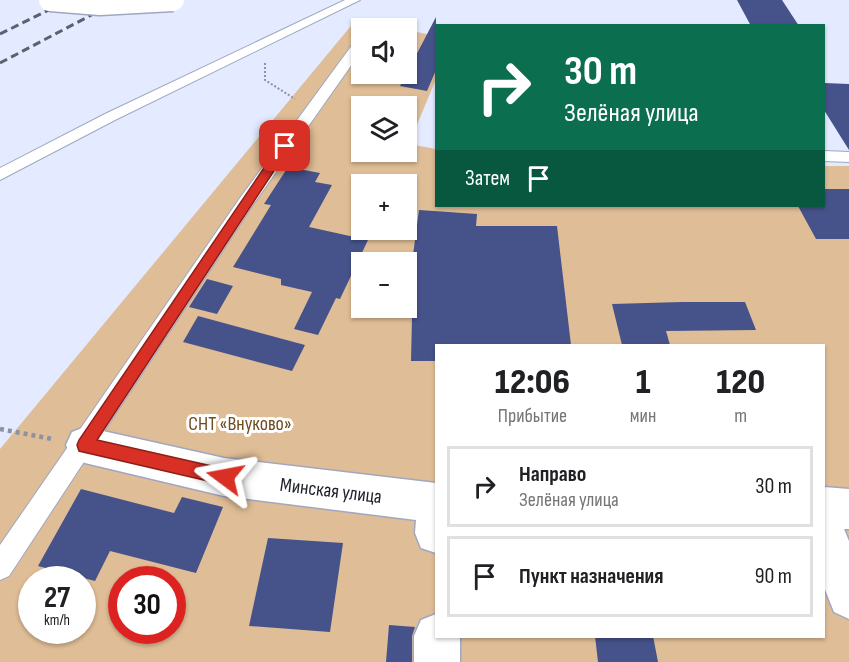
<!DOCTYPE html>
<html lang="ru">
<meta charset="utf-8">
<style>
:root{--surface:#fff;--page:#f6f6f6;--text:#202124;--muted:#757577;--line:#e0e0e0}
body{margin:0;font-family:"Sofia Sans Condensed",sans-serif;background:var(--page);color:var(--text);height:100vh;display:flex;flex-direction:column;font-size:22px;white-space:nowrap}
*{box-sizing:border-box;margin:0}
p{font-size:20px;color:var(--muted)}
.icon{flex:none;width:33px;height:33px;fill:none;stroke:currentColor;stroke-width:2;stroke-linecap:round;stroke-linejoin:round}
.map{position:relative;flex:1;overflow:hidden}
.sheet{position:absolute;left:435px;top:344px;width:390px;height:294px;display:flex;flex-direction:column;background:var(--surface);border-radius:0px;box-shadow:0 2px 4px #0004}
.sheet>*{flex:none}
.hud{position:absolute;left:435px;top:24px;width:390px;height:183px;border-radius:0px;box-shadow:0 2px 4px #0004;background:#0b6e4f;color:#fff;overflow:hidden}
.buttons{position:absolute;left:351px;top:18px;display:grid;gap:12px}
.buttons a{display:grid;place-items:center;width:66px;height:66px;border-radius:0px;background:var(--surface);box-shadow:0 2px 4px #0004;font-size:30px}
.speed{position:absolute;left:18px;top:566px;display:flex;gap:12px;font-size:30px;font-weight:700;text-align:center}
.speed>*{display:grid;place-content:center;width:78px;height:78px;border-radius:50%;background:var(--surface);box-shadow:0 2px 4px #0004;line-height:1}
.speed small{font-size:15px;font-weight:400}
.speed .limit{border:9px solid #d22;background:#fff;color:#111}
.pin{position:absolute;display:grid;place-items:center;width:51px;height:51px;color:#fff;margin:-26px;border-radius:12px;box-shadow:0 3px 9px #0006}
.me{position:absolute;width:66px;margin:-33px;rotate:283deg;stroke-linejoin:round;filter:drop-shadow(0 0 4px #0008)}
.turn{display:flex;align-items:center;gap:21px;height:126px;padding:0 30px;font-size:27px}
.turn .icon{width:78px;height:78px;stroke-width:2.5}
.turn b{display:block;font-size:42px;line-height:51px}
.then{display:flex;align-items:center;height:57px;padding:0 30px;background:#0003;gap:12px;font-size:22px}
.eta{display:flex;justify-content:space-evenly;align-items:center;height:102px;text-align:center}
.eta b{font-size:36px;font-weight:800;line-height:42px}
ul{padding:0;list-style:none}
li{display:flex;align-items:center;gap:18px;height:81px;margin:0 12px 9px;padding:0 18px;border:3px solid var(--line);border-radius:0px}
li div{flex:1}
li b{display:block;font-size:22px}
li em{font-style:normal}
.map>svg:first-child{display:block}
.green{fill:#dfbd96;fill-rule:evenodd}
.building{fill:#46528a}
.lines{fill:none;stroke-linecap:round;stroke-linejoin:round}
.lane-casing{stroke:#a0a7bf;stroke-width:2}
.street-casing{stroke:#a0a7bf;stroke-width:3}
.path-far1{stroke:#8d92a1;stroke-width:2;stroke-dasharray:2 2;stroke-linecap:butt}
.path{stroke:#8d92a1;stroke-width:4.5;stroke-dasharray:4 4;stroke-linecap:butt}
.lane{fill:#fff;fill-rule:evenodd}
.street{fill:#fff;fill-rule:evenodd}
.rail{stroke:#5d616d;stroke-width:3;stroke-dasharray:8 4.5;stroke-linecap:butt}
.secondary-bridge-casing{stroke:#a0a7bf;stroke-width:25;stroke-linecap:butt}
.secondary-bridge{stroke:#fff;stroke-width:22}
.route{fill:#d93025;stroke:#8d1f18;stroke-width:1.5}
.labels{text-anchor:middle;stroke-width:6;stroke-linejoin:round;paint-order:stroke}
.park-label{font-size:20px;fill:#6f4d22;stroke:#fff}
.street-label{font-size:20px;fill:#1e212a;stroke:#fff}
</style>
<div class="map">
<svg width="849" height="662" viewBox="0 0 849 662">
<rect width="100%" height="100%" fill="#e4eaff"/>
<path class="green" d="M355,21L396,28H362V74H406L407,30L436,36V79L409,144L436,149V206H824V166H849V662H0V449ZM362,106H406V152H362ZM362,184H406V230H362ZM362,262H406V308H362ZM436,345H824V636H436ZM32,579H82V630H32ZM122,579H172V630H122Z"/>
<path class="building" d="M737,0H782L799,26H751Z
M436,17V70L427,91L400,86Z
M824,83L849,84V150L824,110Z
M288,167L320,173L315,182L332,185L309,227L368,240L340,299L336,298L318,335L294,329L312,292L281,285V279L233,267L271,205L264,204Z
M824,189H849V239H816L798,206H824Z
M419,210L477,214L476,226H557L571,345H436V361H411L412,317L405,315Z
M207,279L233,286L217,314L189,307Z
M682,302H745L756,330L666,331L670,345H622L612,304Z
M198,316L305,345L292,371L183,342Z
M81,489L174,513L182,497L223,507L196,573L110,551L95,581L38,566Z
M268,538L343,543L330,632L249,626Z
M389,625L415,627L412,636V662H386Z
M595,636H653L658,662H598Z"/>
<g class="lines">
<g class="lane-casing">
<path id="lane" d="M345,0H360L115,120L0,180V168L105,114Z
M362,36V50L252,206L9,576L0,580V545L240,198L358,37Z
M824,151L849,152V162L824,161Z"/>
</g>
<g class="street-casing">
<path id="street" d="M85,427L224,458L436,483V553L421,548L415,533L416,520L224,496L85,463L72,458L66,445L72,432Z
M824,487L849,489V529H844L849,541V619L834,612L824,587Z
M436,614V636H460V662H414V636L421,620Z"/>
</g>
<path class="path-far1" d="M265,63V80L295,99"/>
<path class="path" d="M0,429L52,439"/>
<use href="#lane" class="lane"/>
<use href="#street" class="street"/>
<path class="rail" d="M0,34L69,0
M0,63L120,0"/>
<g class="secondary-bridge-casing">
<path id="secondary-bridge" d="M50,0L100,4L173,0"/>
</g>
<use href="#secondary-bridge" class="secondary-bridge"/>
</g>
<path class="route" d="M285,142L290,146L289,148L97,440L225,469L230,471L233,477L230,482L225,485L79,451L77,445L79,440L281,143Z"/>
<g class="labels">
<g class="park-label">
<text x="240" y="430">СНТ «Внуково»</text>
</g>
<g class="street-label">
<text transform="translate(331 490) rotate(7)" y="7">Минская улица</text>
</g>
</g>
</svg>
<div class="buttons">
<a><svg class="icon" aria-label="sound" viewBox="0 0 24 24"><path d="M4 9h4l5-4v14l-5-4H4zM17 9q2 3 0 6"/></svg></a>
<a><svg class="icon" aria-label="layers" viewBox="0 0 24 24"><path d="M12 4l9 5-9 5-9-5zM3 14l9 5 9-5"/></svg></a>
<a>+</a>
<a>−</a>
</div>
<div class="speed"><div>27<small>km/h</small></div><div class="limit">30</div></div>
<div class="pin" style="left:285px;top:146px;background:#d93025"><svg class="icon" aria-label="arrive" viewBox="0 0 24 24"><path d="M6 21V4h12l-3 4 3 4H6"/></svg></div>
<svg class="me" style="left:225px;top:477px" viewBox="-20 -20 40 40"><path d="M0-17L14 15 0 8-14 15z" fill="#d93025" stroke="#fff" stroke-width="4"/></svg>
<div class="hud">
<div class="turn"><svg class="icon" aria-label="right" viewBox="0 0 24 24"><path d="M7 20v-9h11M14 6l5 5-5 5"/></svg><div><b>30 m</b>Зелёная улица</div></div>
<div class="then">Затем<svg class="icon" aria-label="arrive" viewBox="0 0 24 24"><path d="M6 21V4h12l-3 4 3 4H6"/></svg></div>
</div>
<section class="sheet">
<div class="eta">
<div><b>12:06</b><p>Прибытие</p></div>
<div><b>1</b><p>мин</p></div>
<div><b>120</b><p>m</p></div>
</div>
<ul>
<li><svg class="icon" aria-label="right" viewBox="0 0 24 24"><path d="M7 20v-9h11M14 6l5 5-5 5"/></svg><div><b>Направо</b><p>Зелёная улица</p></div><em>30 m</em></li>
<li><svg class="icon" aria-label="arrive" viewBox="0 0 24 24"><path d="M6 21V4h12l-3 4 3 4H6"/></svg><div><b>Пункт назначения</b></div><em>90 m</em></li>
</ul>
</section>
</div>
